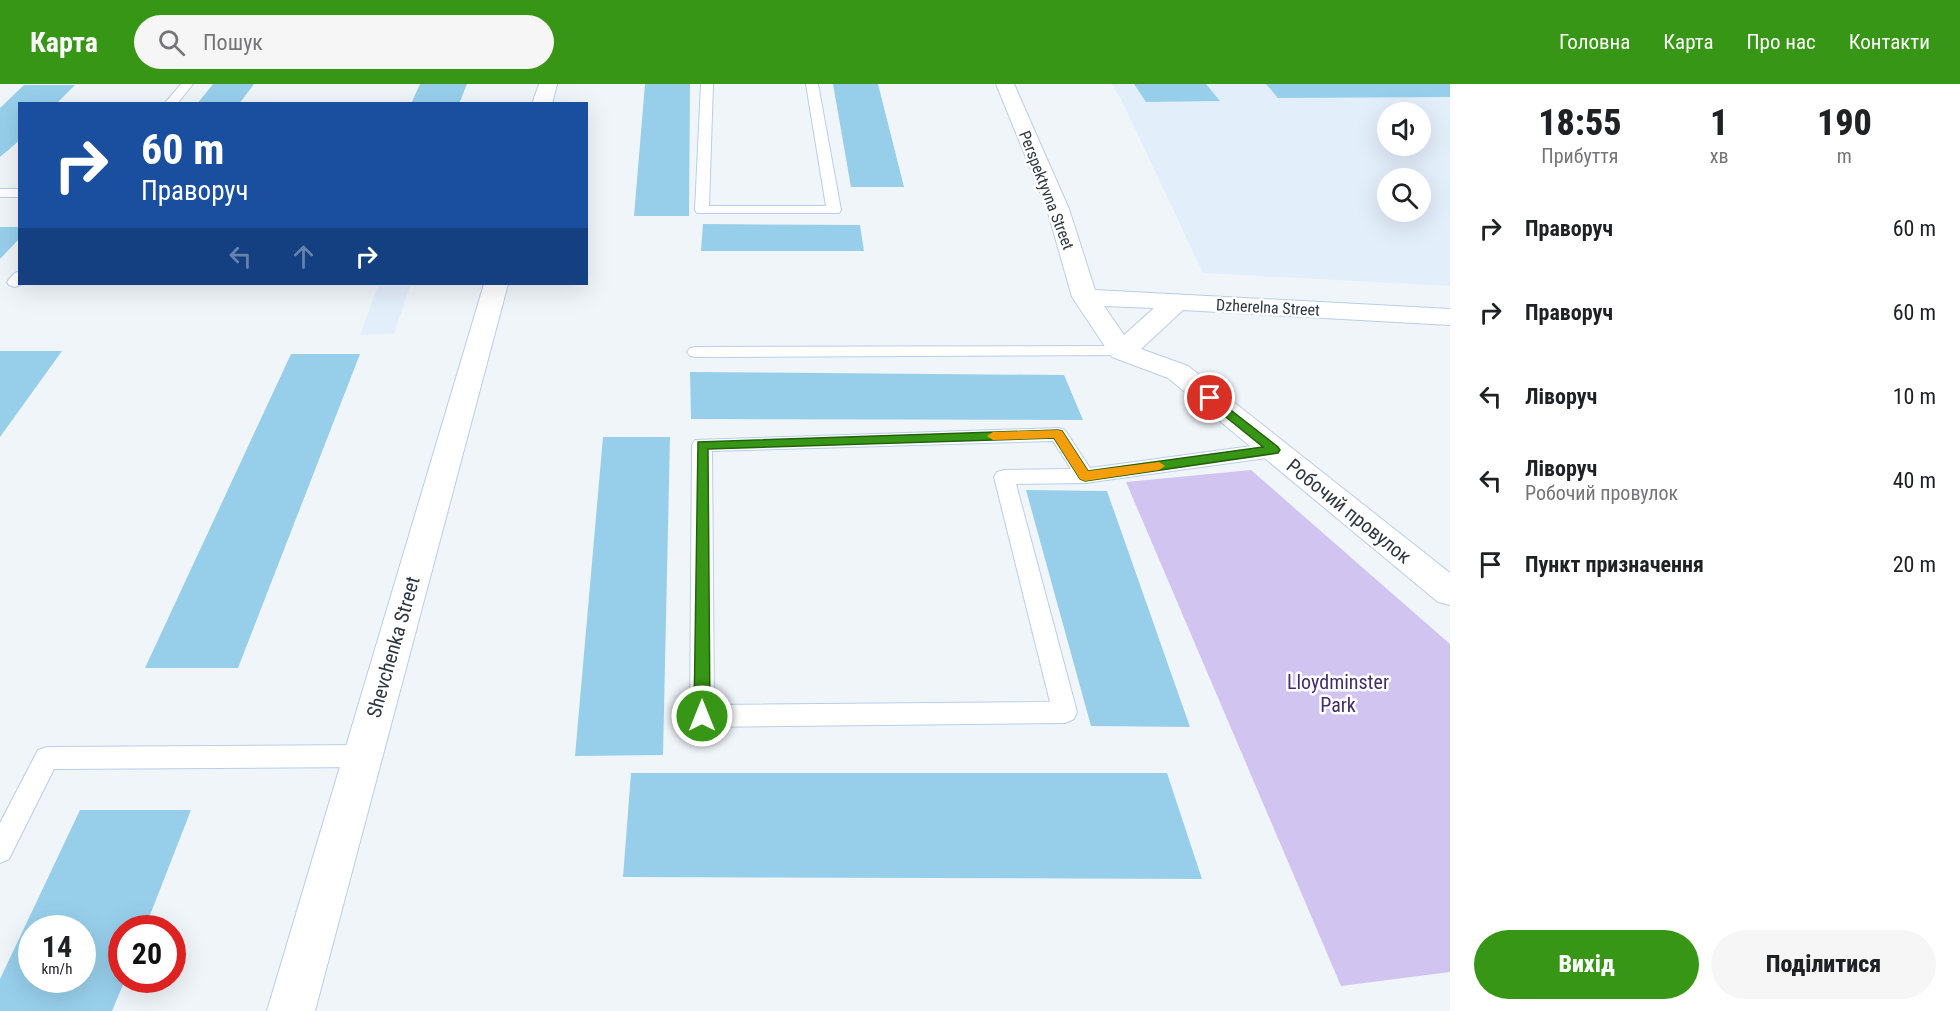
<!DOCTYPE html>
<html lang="uk">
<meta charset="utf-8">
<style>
:root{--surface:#fff;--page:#f6f6f6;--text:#202124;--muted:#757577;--accent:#379615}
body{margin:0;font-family:"Roboto Condensed",sans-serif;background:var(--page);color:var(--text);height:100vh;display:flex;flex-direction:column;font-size:22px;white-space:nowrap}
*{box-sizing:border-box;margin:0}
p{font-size:20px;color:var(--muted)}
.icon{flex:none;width:33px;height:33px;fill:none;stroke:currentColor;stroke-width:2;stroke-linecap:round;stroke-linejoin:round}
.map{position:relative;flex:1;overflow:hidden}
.sheet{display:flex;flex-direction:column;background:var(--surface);width:510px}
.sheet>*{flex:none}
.hud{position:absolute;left:18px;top:18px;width:570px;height:183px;border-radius:0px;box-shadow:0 6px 24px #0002;background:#1a4fa0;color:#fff;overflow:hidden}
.fabs{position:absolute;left:1377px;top:18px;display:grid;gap:12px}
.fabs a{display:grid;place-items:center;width:54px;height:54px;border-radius:50%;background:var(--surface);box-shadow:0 6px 24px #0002;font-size:30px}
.speed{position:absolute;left:18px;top:831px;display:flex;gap:12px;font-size:30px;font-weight:700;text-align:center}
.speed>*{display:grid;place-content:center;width:78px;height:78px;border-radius:50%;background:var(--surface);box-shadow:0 6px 24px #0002;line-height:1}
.speed small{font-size:15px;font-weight:400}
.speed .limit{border:9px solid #d22;background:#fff;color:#111}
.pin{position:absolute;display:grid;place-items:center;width:51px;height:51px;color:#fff;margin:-26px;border:3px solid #fff;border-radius:50%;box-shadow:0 2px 6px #0007}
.me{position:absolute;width:66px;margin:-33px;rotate:0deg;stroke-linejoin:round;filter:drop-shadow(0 0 4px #0008)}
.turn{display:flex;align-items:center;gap:21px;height:126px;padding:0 24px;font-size:27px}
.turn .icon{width:78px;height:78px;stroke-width:2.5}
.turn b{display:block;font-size:42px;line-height:51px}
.lanes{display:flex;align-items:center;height:57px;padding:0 24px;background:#0003;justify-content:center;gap:30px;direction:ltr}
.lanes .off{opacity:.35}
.eta{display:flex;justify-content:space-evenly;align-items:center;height:102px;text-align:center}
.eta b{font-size:36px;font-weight:800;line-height:42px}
.button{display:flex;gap:12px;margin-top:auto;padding:12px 24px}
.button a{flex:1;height:69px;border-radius:36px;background:var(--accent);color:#fff;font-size:24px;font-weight:800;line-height:69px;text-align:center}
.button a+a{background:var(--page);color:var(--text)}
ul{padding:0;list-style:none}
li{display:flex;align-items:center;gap:18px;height:84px;padding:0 24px}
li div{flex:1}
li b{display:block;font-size:22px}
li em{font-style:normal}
header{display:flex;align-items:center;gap:36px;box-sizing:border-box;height:84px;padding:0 30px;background:var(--accent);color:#fff}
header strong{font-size:28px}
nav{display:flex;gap:33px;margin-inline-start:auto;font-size:21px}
.search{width:420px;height:54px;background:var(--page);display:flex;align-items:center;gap:15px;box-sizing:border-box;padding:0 21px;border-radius:33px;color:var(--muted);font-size:22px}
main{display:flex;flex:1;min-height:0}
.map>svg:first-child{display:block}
.built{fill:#e3eefb;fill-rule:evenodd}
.green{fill:#d2c4f0}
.building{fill:#97cfeb;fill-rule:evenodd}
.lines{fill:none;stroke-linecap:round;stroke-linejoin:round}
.lane-casing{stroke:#b9cee8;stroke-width:2}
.street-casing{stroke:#b9cee8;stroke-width:2}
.secondary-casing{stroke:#b9cee8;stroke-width:2}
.lane{fill:#fff;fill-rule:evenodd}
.street{fill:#fff;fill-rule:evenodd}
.secondary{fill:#fff;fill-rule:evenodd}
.route{fill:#379615;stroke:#24620e;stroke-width:1.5}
.slow{fill:#f59e0b}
.labels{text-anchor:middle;stroke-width:5;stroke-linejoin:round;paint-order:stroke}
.far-street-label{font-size:16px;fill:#2f3741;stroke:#fff}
.street-label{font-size:20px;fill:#2f3741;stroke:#fff}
.park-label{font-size:20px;fill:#442d68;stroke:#fff}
</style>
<header>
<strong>Карта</strong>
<div class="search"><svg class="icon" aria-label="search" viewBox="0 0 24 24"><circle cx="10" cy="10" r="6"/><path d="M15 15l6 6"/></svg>Пошук</div>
<nav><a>Головна</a><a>Карта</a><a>Про нас</a><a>Контакти</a></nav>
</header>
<main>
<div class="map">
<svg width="1450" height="927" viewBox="0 0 1450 927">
<rect width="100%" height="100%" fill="#f0f5fa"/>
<path class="built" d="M1111,0H1450V202L1203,189L1121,15ZM1388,28H1420V62H1388ZM1388,94H1420V128H1388Z
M378,202H410L394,250L360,251Z"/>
<path class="green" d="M1251,386L1450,560V888L1341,902L1126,398Z"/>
<path class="building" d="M213,0H254L239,20H197Z
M420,0H467L459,20H411Z
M645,0H690L689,132H634Z
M833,0H878L904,103H851Z
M1134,0H1206L1220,17L1146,18Z
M1266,0H1450V13L1278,14Z
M24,1H75L56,20H20V56L0,73V24Z
M703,140L860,141L864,167H701Z
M0,143H20V154L0,175Z
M0,267H62L0,353Z
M291,270H360L238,584H145Z
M690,288L1064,291L1083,336L691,335Z
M603,353H670L663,671L575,672Z
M1026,406L1107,407L1190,643L1091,642Z
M631,689H1167L1202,795L623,793Z
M80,726H191L145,844H122V896H125L112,927H0V895ZM32,844H82V896H32Z"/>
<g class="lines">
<g class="lane-casing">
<path id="lane" d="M181,0H193L177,20H164Z
M701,0H713L709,122H826L806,0H818L841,126L839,129H697L695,126Z
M0,105H20V113H0Z
M20,187V200H22L15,203L9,201L7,198C11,193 13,189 20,187Z
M1122,262L1128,263L1131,267L1128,271L696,273L690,272L687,268L690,264L696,263Z
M1058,344L1065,346L1090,384L1274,359L1281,361L1284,366L1281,371L1274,373L1085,399L1016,400L1077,628L1074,635L1065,639L702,643L693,639L690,632L692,361L695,356ZM1053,357L1071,385L1004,386L997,388L994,393L1050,618L714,621L712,367Z
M362,661L371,664L375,672L371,680L362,683L54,685L9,775L0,779V739L38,666L47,663Z"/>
</g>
<g class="street-casing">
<path id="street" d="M996,0H1014L1069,125L1095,206L1450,225V241L1183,226L1141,265L1188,282L1450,489V521L1438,518L1168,294L1112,273L1072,213L1047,125ZM1104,222L1154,224L1124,251Z"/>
</g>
<g class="secondary-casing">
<path id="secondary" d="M539,0H557L552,20H532Z
M484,200H508L315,927H267Z"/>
</g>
<use href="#lane" class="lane"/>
<use href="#street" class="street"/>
<use href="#secondary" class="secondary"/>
</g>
<path class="route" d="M1210,310L1278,363L1280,366L1278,369L1085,397L1080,395L1054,354L708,365L710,632L708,637L702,639L697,637L694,632L698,358L1058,346L1062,347L1088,387L1263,363L1206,317V311Z"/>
<path class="slow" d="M1058,346L1062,347L1088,387L1159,378L1165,382L1159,386L1085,397L1080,395L1054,354L993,356L987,352L993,348Z"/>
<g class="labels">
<g class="far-street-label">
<text transform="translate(1047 106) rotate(69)" y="6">Perspektyvna Street</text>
<text transform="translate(1268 223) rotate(3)" y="6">Dzherelna Street</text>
</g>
<g class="street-label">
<text transform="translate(1349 427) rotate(39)" y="7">Робочий провулок</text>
<text transform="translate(393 563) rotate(-74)" y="7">Shevchenka Street</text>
</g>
<g class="park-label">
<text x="1338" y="605">Lloydminster<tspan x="1338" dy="23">Park</tspan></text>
</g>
</g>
</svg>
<div class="fabs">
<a><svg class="icon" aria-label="sound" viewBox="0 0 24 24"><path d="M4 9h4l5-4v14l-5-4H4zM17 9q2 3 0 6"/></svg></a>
<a><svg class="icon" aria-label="search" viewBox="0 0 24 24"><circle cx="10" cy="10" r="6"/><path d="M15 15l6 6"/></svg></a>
</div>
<div class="speed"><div>14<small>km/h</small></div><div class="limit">20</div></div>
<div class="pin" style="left:1210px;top:314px;background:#d93025"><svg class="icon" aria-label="arrive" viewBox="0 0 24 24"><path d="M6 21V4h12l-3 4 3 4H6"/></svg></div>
<svg class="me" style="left:702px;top:632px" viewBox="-20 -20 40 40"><circle r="17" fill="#379615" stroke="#fff" stroke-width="3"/><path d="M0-11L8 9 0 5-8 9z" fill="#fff"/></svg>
<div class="hud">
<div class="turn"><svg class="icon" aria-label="right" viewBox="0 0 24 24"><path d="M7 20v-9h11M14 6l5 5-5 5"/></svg><div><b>60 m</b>Праворуч</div></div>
<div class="lanes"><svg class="icon off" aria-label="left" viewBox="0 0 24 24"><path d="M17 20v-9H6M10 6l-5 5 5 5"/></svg><svg class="icon off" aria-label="ahead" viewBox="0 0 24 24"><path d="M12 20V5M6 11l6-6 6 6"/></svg><svg class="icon" aria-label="right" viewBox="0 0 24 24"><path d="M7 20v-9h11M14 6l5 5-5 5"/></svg></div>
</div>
</div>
<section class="sheet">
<div class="eta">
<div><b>18:55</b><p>Прибуття</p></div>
<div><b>1</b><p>хв</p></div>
<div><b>190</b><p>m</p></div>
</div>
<ul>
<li><svg class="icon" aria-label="right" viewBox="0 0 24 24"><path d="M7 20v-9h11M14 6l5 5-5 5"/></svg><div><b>Праворуч</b></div><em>60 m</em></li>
<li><svg class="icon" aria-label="right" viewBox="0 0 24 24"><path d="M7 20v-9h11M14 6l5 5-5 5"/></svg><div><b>Праворуч</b></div><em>60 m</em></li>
<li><svg class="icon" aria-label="left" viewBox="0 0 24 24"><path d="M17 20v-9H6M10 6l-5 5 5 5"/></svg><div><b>Ліворуч</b></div><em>10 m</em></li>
<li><svg class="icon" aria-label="left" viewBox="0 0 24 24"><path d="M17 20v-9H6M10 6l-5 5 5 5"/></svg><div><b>Ліворуч</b><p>Робочий провулок</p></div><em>40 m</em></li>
<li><svg class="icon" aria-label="arrive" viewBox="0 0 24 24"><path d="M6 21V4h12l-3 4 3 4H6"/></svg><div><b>Пункт призначення</b></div><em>20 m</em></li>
</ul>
<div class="button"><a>Вихід</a><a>Поділитися</a></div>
</section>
</main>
